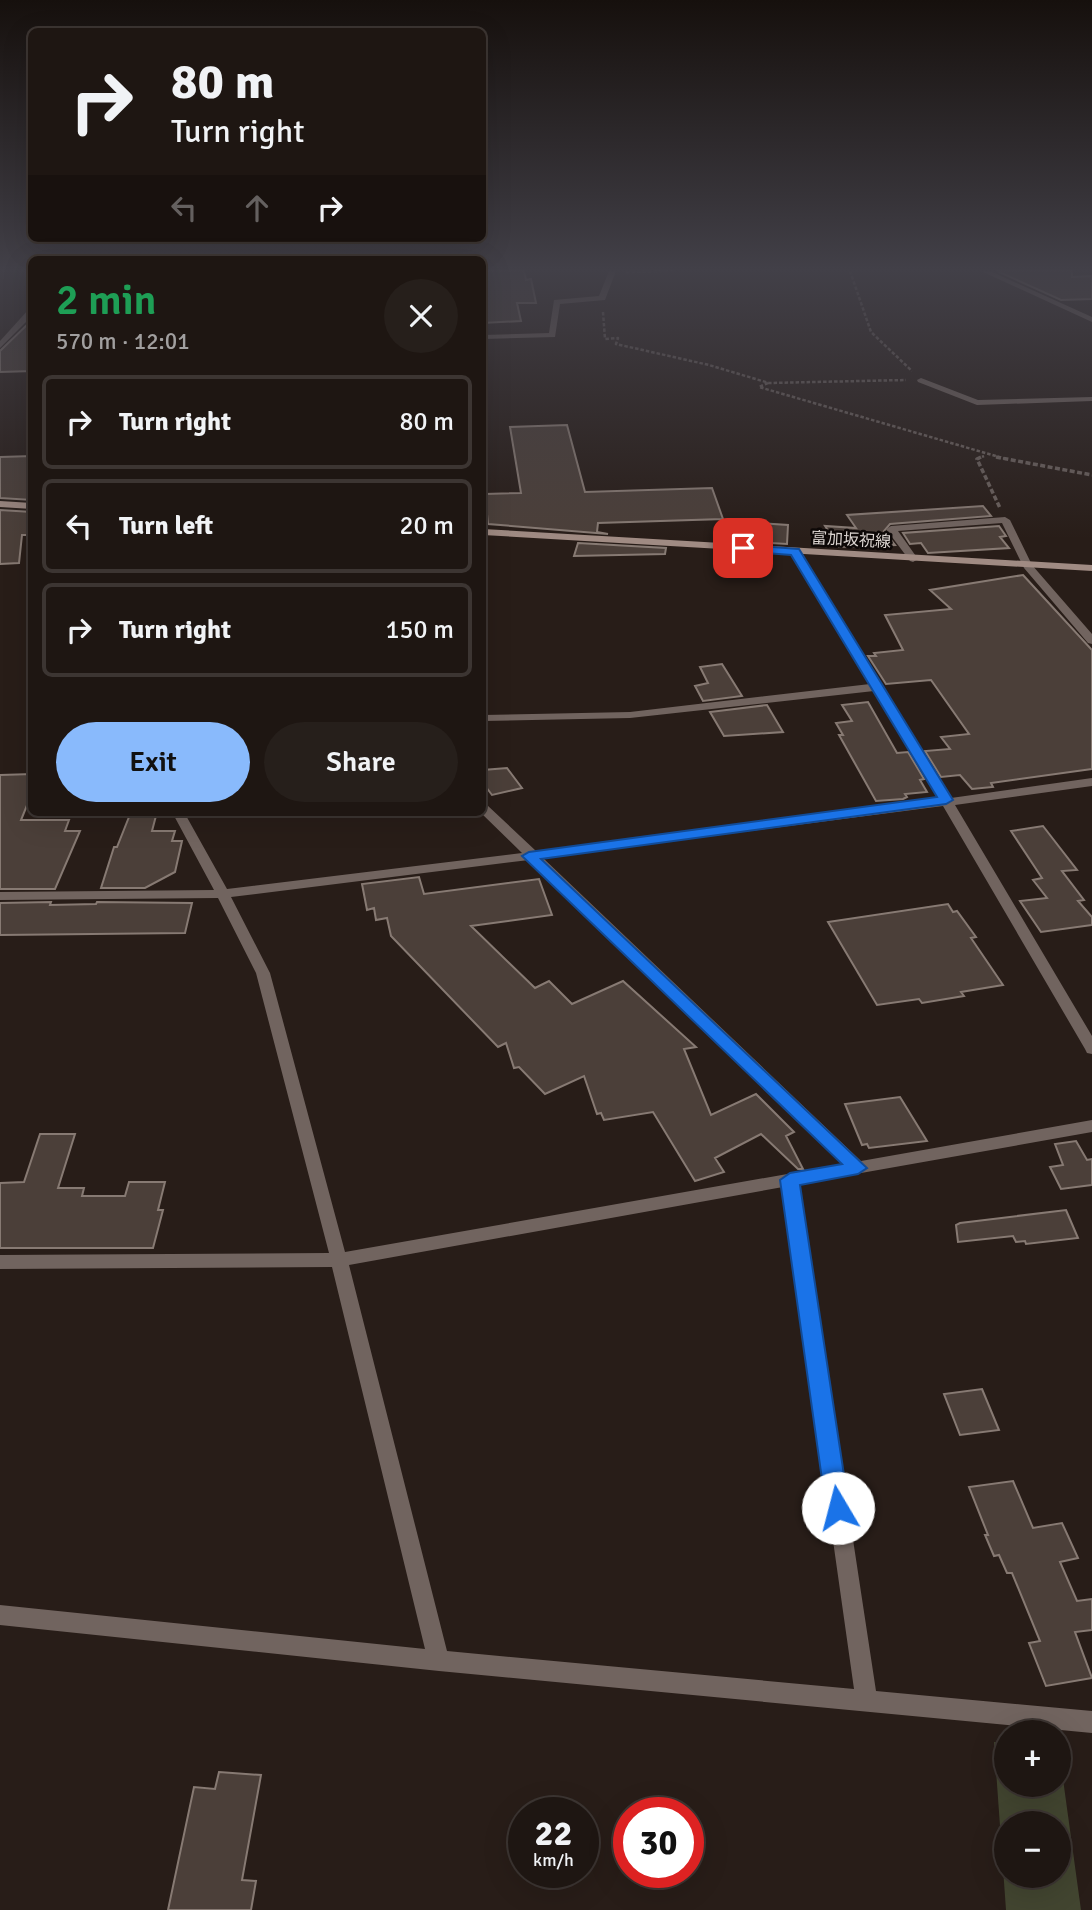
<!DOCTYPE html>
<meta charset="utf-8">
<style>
:root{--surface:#1e1612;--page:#261f1b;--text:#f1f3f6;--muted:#a19f9f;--line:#3c3532;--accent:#89bafc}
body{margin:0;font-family:Signika,"Noto Sans JP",sans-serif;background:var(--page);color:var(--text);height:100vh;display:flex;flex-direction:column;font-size:26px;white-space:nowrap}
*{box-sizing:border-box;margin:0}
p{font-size:23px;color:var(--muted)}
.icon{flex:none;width:38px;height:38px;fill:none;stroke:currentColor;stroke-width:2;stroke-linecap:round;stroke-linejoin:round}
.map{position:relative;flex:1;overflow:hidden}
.details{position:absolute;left:28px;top:256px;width:458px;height:560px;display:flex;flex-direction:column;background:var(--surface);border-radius:10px;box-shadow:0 7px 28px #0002,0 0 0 2px var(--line)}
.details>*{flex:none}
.banner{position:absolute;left:28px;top:28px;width:458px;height:214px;border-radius:10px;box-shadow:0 7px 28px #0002,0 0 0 2px var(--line);background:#1e1612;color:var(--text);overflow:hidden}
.tools{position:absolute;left:994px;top:1720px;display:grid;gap:14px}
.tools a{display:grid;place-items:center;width:77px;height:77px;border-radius:50%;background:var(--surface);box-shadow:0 7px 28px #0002,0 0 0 2px var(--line);font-size:35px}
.speed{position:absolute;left:508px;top:1797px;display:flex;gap:14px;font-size:35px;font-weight:700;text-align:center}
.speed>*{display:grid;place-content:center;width:91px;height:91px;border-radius:50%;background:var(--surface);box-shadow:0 7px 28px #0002,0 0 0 2px var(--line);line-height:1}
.speed small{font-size:18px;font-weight:400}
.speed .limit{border:10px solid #d22;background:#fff;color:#111}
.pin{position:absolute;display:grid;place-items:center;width:60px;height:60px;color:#fff;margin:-30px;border-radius:14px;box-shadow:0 4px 10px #0006}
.me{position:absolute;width:77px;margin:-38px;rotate:352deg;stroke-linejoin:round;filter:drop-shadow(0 0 5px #0008)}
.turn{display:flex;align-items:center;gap:24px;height:147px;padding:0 28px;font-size:32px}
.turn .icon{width:91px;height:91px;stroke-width:2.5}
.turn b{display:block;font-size:49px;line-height:60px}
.lanes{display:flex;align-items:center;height:66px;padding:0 28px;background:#0003;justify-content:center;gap:35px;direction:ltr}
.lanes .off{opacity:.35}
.round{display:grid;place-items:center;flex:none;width:74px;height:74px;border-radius:37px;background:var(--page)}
.head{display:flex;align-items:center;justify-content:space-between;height:119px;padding:0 28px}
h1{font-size:42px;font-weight:600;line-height:52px;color:#1e9e55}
.button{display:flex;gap:14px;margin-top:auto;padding:14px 28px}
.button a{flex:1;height:80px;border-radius:42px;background:var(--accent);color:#111;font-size:28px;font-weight:600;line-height:80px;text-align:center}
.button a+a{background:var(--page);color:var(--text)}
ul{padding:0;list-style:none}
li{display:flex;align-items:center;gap:21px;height:94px;margin:0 14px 10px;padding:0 14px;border:4px solid var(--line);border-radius:10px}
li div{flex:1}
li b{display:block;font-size:26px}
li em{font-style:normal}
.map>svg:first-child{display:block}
.green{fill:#424530;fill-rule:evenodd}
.building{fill:#4b3f39;stroke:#877a73;stroke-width:2}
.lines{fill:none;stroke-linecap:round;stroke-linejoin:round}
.path-far1{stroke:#6b615d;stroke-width:2.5;stroke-dasharray:3.5 2;stroke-linecap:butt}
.path{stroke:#6b615d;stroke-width:3.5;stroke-dasharray:5 2.5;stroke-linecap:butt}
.minor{fill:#71645f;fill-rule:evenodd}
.secondary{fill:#a08b83;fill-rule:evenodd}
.route{fill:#1a73e8;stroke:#114b97;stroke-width:2}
.labels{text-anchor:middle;stroke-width:5;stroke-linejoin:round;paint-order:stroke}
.far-street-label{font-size:16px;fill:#dcd5d1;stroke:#0d0807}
</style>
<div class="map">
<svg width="1092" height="1910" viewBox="0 0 1092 1910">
<rect width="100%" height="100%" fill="#281d18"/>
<path class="green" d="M994,1742L1006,1744V1785H1059V1750L1081,1910H1006ZM1006,1824H1059V1876H1006Z"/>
<path class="building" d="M483,271H524L526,280L531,279L536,303H517L521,321L483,323Z
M997,271H1072V277L1092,276V299L1061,300Z
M32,320V371L0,372V351Z
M567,425L585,492L712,488L723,519L598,523L597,532L608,534L488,524L485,494L521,493L510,427Z
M32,456V500L0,498V457Z
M983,506L991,516L890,524L884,531L895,545L839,547L825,526L856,528L847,515Z
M0,510L32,512V535H22L19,563L0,564Z
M757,523L788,525L787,544L756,542Z
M999,526L1006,536L1000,537L1009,548L928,553L921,543L910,544L903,533Z
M578,543L666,548L665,554L574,556Z
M1023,575L1092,650V769L991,783L993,787L972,789L960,775L941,777L925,751L950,749L941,737L969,734L931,680L886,684L868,656H876L874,653L903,650L885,615L951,609L930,590Z
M722,664L742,696L703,701L695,686L708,683L700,667Z
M868,702L897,753L908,752L924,779L920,780L927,792L905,794L907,797L903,799L876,801L839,735H843L836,723L852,721L842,705Z
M767,705L783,732L724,736L710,712Z
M507,768L522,788L492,795L483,783V770Z
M32,774V793L21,820H69L65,831H80L55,889H0V775Z
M131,812H157L152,831H175L172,841H182L175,872L145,888H101L114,847H117Z
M1043,826L1077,870L1062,871L1084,900L1078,901L1092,917V925L1041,932L1020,901L1047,898L1033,880L1042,878L1011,831Z
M419,877L424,894L539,879L552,915L471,926L535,988L549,981L572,1004L623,981L696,1047L684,1049L711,1115L756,1094L794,1132L786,1136L803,1169H798L761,1134L715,1158L724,1172L695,1181L653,1112L604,1120L601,1113L597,1114L584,1076L545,1094L519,1067L514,1068L506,1043L498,1047L391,936L387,918L376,920L374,908L367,910L362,884Z
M51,902L50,905L96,904L97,902L192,903L185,933L0,935V903Z
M948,904L953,912L957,911L976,937L971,938L1003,985L961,992L964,996L922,1003L919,999L877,1005L828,922Z
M900,1097L927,1141L869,1148L867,1144L862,1145L845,1104Z
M40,1134H75L58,1188H84L82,1196H125L129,1182H165L158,1210H163L153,1248H0V1183L24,1182Z
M1076,1141L1087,1160L1092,1159V1185L1061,1189L1050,1167L1063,1165L1055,1144Z
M1066,1210L1078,1238L1026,1244L1025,1241L1016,1242L1013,1236L958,1242L956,1225L960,1223Z
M982,1389L999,1430L960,1435L944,1394Z
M1013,1481L1033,1528L1062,1523L1078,1558L1060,1562L1077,1601L1092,1599V1630L1075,1632L1092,1678L1046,1686L1029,1643L1040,1641L1012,1573H1007L999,1555L994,1556L985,1535H988L969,1487Z
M219,1772L261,1775L242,1880L256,1881L251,1910H168L194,1787L215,1789Z"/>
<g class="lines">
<path class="path-far1" d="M850,271L871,332L912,371
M626,272L674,271
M603,312L605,339L618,338L616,344L709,365L769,383L906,380
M768,383L759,387L1006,459
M977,459L984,456"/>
<path class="path" d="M981,457L977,459L1000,508
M996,457L1092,475"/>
<path class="minor" d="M609,271H616L605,300L560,304L555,337L483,339V335L549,333L554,300L599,296Z
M981,271H990L1092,317V322Z
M29,309H32V316L0,348V341Z
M921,378L978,400L1092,397V401L977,405L918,382L917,380Z
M1005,517L1010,520L1032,565L1092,634V644L1088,643L1024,568L1002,523L898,531L918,559L913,562L910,561L886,529L891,526Z
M795,549L800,552L951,798L1092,778V786L955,805L1092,1036V1054L1087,1053L1085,1049L943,806L543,858L861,1161L1092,1120V1132L799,1184L876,1691L1092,1711V1733L439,1671L0,1625V1605L425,1649L332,1267L0,1269V1255L329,1253L256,973L218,898L0,900V892L214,890L172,812H184L227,889L522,853L480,812H483V804L487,805L536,851L939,799L874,691L630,718L483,721V715L630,712L870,684L790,552ZM529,860L844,1164L345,1252L270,973L231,897ZM783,1187L854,1689L447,1651L349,1265Z"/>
<path class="secondary" d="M0,501L32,503V509L0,507Z
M483,529L1092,565V571L483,535Z"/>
</g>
<linearGradient id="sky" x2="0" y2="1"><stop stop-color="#16100d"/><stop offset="0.5" stop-color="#424048"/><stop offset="1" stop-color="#424048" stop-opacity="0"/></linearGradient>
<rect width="1092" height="539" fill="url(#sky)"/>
<path class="route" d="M743,545L799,549L953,800L946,804L541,859L867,1168L858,1174L800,1185L849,1508L846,1516L838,1519L830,1516L826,1508L780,1180L790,1173L842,1164L522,856L529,852L937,797L791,555L739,551V546Z"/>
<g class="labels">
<g class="far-street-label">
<text transform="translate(851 539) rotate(3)" y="6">富加坂祝線</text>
</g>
</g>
</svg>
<div class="tools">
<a>+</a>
<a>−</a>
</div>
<div class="speed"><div>22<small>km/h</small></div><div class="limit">30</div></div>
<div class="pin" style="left:743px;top:548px;background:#d93025"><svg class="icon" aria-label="arrive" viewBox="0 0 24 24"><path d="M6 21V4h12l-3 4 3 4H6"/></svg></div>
<svg class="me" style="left:838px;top:1508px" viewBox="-20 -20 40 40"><circle r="19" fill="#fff"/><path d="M0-13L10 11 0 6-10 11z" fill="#1a73e8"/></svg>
<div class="banner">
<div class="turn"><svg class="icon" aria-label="right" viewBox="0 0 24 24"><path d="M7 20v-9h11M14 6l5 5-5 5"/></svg><div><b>80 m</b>Turn right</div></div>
<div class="lanes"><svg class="icon off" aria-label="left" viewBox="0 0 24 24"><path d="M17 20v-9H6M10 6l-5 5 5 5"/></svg><svg class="icon off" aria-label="ahead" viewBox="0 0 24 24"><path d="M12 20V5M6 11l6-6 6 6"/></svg><svg class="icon" aria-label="right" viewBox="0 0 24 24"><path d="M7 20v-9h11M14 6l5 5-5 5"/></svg></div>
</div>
<section class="details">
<div class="head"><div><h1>2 min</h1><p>570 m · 12:01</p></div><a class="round"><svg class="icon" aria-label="close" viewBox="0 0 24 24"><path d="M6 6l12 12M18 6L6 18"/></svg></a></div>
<ul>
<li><svg class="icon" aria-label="right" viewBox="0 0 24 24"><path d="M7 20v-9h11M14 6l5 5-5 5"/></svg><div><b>Turn right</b></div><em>80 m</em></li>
<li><svg class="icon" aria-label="left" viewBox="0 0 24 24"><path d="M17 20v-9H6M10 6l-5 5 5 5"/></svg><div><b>Turn left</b></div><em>20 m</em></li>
<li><svg class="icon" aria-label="right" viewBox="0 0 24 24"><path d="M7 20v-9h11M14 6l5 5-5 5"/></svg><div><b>Turn right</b></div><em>150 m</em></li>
</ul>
<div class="button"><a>Exit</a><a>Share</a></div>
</section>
</div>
